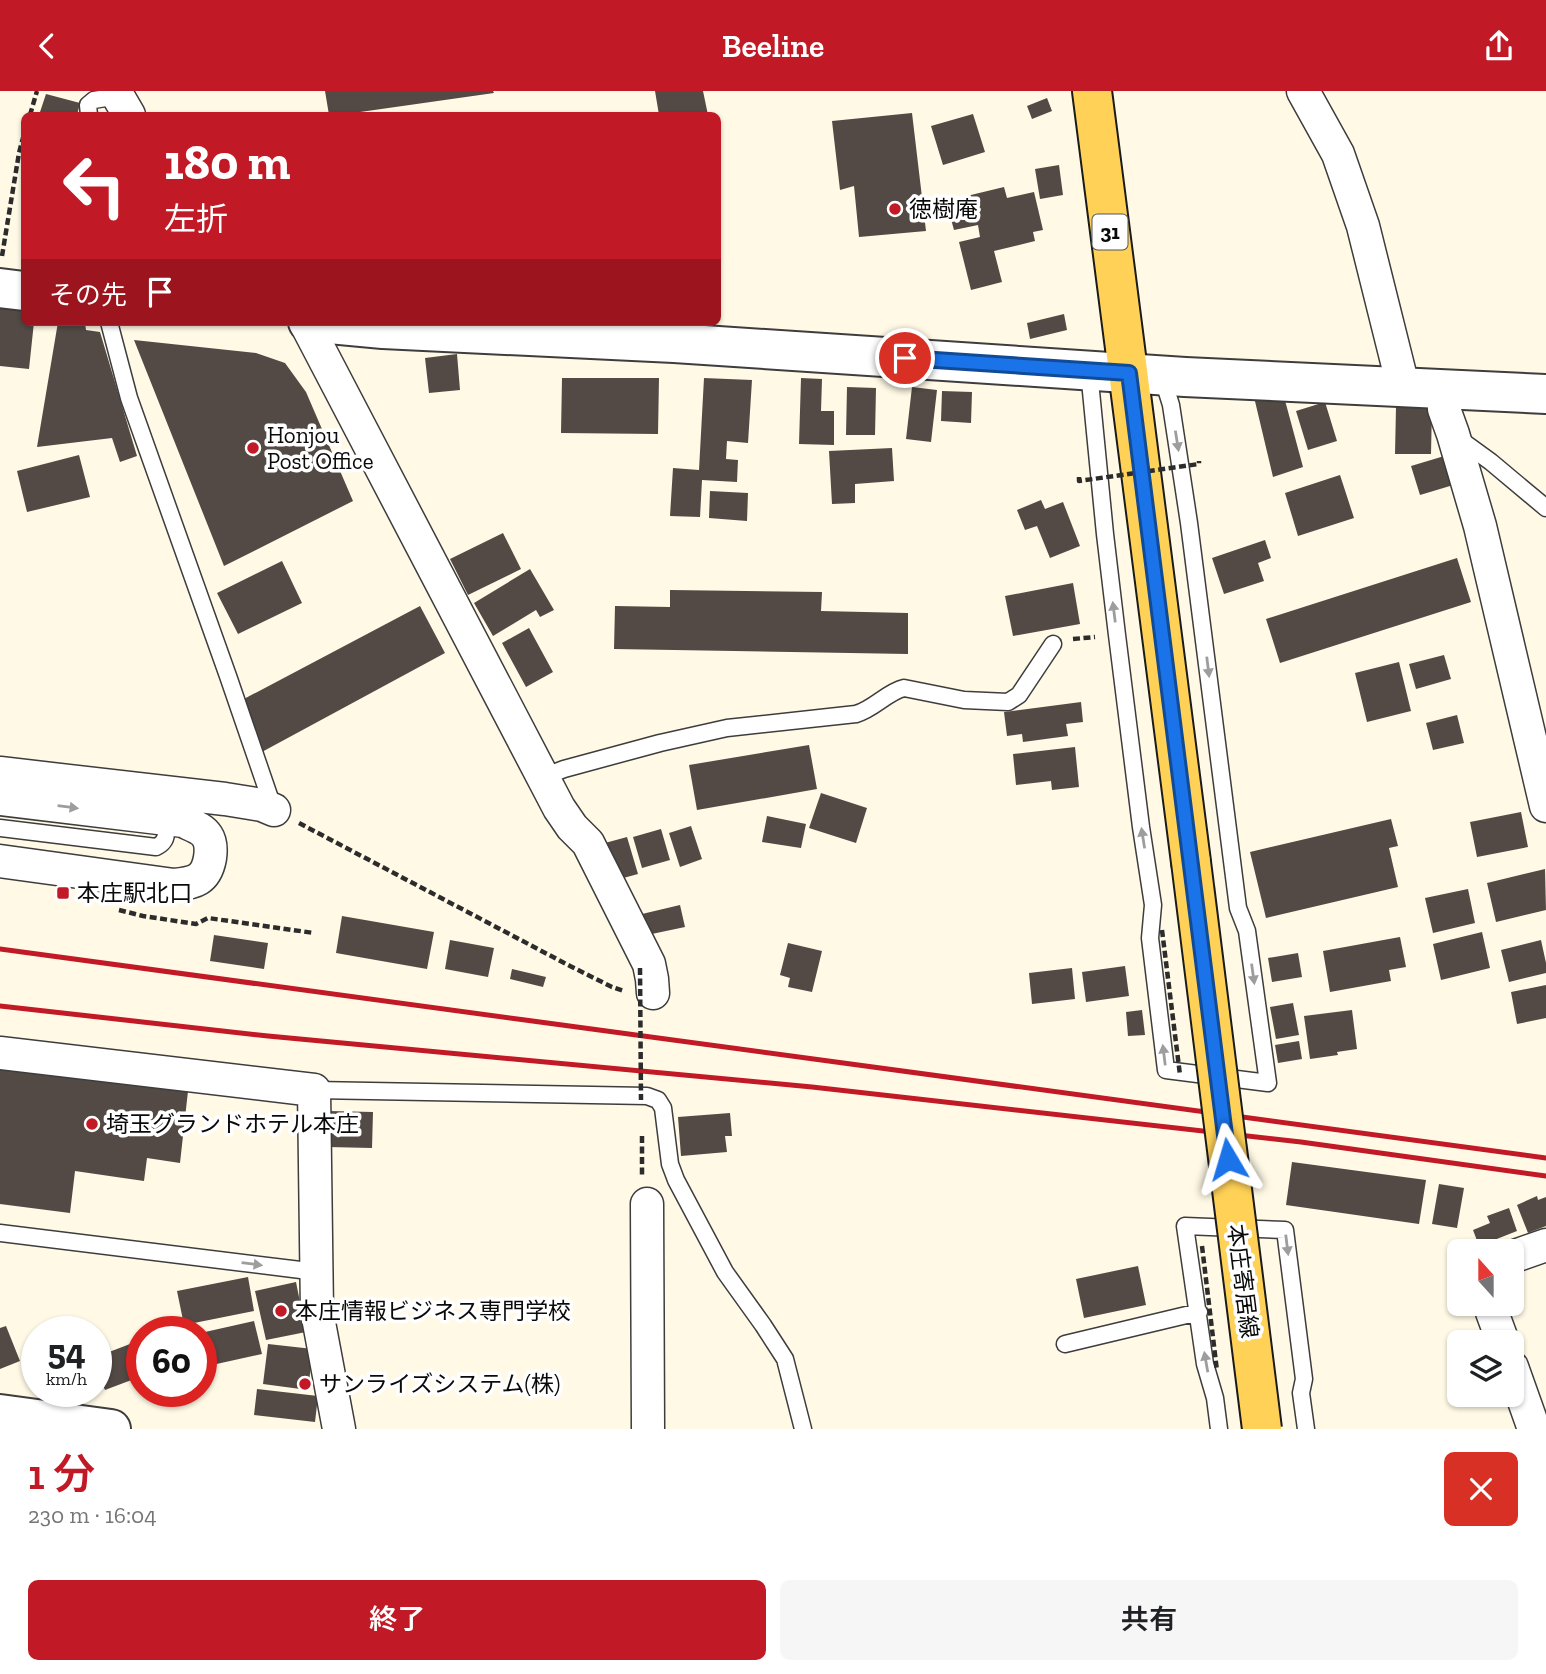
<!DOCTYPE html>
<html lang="ja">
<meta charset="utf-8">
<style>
:root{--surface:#fff;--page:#f6f6f6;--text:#202124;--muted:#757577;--accent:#c21926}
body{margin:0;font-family:"Zilla Slab","Noto Sans JP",serif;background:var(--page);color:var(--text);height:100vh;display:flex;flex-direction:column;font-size:26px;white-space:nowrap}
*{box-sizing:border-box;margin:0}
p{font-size:23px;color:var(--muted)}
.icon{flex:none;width:38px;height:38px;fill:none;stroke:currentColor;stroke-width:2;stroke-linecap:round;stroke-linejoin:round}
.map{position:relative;height:1338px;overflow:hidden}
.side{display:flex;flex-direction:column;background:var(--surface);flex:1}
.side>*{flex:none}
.banner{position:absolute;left:21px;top:21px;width:700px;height:214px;border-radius:10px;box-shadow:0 2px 5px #0004;background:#c21926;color:#fff;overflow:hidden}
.needle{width:46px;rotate:339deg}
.tools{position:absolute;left:1447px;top:1148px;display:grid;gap:14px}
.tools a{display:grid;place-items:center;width:77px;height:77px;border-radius:10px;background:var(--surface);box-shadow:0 2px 5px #0004;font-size:35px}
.speed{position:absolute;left:21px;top:1225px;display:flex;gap:14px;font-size:35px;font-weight:700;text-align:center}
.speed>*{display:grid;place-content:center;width:91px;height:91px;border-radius:50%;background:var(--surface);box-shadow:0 2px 5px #0004;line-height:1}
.speed small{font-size:18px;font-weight:400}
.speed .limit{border:10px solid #d22;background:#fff;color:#111}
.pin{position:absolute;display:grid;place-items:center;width:60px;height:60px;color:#fff;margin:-30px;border:4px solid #fff;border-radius:50%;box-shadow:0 2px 7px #0007}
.me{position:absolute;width:77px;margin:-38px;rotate:353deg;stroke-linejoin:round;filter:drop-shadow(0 0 5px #0008)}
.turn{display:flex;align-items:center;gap:24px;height:147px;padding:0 28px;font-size:32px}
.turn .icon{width:91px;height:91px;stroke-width:2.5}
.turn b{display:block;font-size:49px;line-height:60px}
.then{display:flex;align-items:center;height:66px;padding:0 28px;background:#0003;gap:14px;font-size:26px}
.round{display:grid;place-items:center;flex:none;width:74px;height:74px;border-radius:10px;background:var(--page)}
.headline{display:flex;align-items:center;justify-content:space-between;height:119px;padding:0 28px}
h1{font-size:42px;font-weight:600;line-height:52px;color:var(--accent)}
.primary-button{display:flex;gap:14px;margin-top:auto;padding:14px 28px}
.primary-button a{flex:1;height:80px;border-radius:10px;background:var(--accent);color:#fff;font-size:28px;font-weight:600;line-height:80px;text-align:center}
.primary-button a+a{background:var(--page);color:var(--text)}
header{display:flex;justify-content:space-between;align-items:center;height:91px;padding:0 28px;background:var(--accent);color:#fff;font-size:32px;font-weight:600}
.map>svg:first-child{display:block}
.building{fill:#534a45}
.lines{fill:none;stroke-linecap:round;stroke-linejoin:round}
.service-casing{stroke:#3d3d3d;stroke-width:19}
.minor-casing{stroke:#3d3d3d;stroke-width:35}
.tertiary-casing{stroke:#3d3d3d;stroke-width:42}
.primary-casing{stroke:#1b1b1b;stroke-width:42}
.path{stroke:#2c2c2c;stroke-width:4.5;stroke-dasharray:7 3.5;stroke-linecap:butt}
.service{stroke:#fff;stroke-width:16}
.minor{stroke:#fff;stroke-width:32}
.tertiary{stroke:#fff;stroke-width:38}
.primary{stroke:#ffd156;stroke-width:38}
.rail{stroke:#c21926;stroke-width:5}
.primary-bridge-casing{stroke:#1b1b1b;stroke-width:42;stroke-linecap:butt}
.path-bridge{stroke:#2c2c2c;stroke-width:4.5;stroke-dasharray:7 3.5;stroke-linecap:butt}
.primary-bridge{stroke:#ffd156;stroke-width:38}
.oneway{fill:#9d9d9d}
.route-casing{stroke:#114b97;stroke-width:18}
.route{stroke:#1a73e8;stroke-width:12}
.poi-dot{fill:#c21926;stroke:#fff;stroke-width:2.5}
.labels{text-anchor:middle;stroke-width:7;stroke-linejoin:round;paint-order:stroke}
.shield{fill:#fff;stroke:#545454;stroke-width:2}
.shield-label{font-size:21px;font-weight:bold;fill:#0a0a0a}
.poi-label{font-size:23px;fill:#0a0a0a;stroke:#fff;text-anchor:start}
.street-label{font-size:23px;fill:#0a0a0a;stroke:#fff}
</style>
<header><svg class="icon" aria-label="back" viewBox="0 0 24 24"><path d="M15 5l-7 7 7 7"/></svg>Beeline<svg class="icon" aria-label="share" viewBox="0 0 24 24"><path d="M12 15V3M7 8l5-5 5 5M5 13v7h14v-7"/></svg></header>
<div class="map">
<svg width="1546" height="1338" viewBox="0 0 1546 1338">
<rect width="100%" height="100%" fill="#fff9e6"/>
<path class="building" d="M325,0H493L494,2L339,24H329Z
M655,0H703L708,24H659Z
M46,3L80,12L77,24H39Z
M1047,7L1052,20L1032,28L1027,15Z
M912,22L926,140L859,146L854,95L840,99L832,30Z
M973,23L985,61L943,74L931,35Z
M1059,74L1063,104L1040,108L1035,78Z
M1004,96L1007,107L1034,101L1043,139L1033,141L1035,150L994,160L1002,191L971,199L959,151L980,146L978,134L954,139L946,110Z
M0,217L24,219V231H34L29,278L0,275Z
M1064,223L1067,239L1030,248L1027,232Z
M58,231L85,232L86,239L100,241L137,365L120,371L112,347L37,356Z
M134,249L256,262L285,272L306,301L353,410L224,475Z
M457,263L460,299L429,302L425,267Z
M562,287H659L658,343L561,342Z
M704,287L752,289L748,352L727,350L726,368L738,369L737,391L702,389L700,426L670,425L673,377L699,379Z
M801,287L822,288L821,320H834V354L799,353Z
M847,296L876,297L875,344H846Z
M912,296L937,299L931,351L906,348Z
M942,300L972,301L971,332L941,330Z
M1283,302L1303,376L1273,386L1254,306Z
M1325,311L1337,350L1308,359L1296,320Z
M1396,316H1432L1431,363H1395Z
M892,357L894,390L855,393V412L832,413L829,360Z
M1451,363L1460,392L1420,404L1411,375Z
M79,364L90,406L27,421L17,380Z
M1340,384L1354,427L1298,445L1285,402Z
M710,400L748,402L747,430L709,427Z
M1041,409L1045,418L1063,411L1080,455L1050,467L1037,435L1025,439L1017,419Z
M503,442L521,478L468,504L450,468Z
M1265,449L1271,467L1258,472L1264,490L1224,503L1212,467Z
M1457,467L1471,511L1280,572L1266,528Z
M282,470L302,512L238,543L217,502Z
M530,478L554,519L540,526L536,519L493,545L474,512Z
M1073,492L1080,533L1013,545L1005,505Z
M670,499L822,501L821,520L908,522V563L614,558L615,515L670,516Z
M420,515L445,562L260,662L242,609Z
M529,537L553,581L526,596L502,552Z
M1444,564L1451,588L1416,598L1409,573Z
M1399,571L1411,620L1367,631L1355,582Z
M1081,611L1083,631L1066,633L1068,645L1023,651L1022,643L1007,645L1004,621Z
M1457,624L1464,652L1433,659L1426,632Z
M809,654L817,698L697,719L689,674Z
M1075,656L1079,696L1052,699L1051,690L1016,694L1013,663Z
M821,702L867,717L856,752L809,737Z
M1521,721L1528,756L1477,766L1470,731Z
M767,725L806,733L801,757L762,751Z
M1391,728L1398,755L1389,757L1398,796L1266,827L1250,761Z
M691,735L702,768L680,776L669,742Z
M661,738L670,769L642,777L633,746Z
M627,746L638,783L616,789L605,752Z
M1545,778L1546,819L1496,831L1487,792Z
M1468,798L1475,832L1433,842L1425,807Z
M680,814L685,836L647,844L642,823Z
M342,825L434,841L427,878L336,862Z
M1482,841L1490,877L1441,889L1433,853Z
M214,844L268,852L264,878L210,870Z
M1400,846L1406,876L1389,879L1391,890L1330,901L1323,860Z
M450,849L494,857L488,886L445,878Z
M1541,849L1546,872V882L1509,891L1501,859Z
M788,852L822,860L812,901L788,896L790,887L780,884Z
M1298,862L1302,886L1272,891L1268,867Z
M1125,875L1129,905L1086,911L1082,881Z
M1072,877L1075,908L1032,913L1029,882Z
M512,878L546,886L543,896L510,888Z
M1546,894V927L1517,933L1511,901Z
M1293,912L1299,944L1276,948L1270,916Z
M1142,919L1145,944L1128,945L1126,921Z
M1352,919L1357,958L1337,961L1338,964L1310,968L1304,925Z
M1299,950L1302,968L1278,972L1275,954Z
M0,974L188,1000L180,1072L147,1067L144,1090L75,1080L70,1122L0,1113Z
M329,1020L373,1021L372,1057L328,1056Z
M730,1022L732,1045H725L727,1061L681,1065L678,1026Z
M1292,1071L1426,1089L1419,1133L1286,1114Z
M1439,1093L1464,1097L1457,1137L1432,1133Z
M1537,1105L1538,1109L1546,1106V1135L1528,1142L1517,1114Z
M1509,1117L1517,1140L1479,1155L1473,1139L1490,1132L1487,1125Z
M1138,1175L1146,1214L1084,1227L1076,1188Z
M248,1186L254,1220L184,1234L177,1200Z
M296,1191L306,1241L266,1249L255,1200Z
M254,1230L262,1263L212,1274L205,1241Z
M6,1235L20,1270L0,1278V1237Z
M130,1253L142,1285L105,1299L101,1290L96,1292V1266Z
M268,1253L313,1258L308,1299L263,1293Z
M257,1298L318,1305L315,1331L254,1324Z"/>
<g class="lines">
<g class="service-casing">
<path id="service" d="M89,24L88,14L94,9L117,5
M109,231L129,307L228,585L274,719
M1089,280L1105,443L1117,544L1141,736L1153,814L1150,847L1166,979L1268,992L1247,840L1238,817L1189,432L1171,314L1162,285
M1458,347L1491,371L1546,417
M543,686L564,678L660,652L727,637L856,623C874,618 887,601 904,597L964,609L1008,611L1019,604L1053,553
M0,737L156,756C168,751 170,736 158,728
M314,999L647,1005L658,1009L663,1017L670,1073L676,1089L725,1181L763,1234L785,1268L803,1338
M0,1142L317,1181
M1065,1253L1199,1221
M1219,1338L1215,1307L1205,1273L1185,1135L1285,1139L1304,1288L1301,1302L1306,1338"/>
</g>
<g class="minor-casing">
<path id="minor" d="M115,0L129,24
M1303,0L1338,63L1363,135L1403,295
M305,231L559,717L572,736L588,752L649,873L652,888L653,902
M1443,299L1444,318L1453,343L1480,435L1546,715
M0,682L225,708L262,714L274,719
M0,708L183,730C191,734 202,737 207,745C211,751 211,760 210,767C206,789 195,792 174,794L0,770
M0,962L314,999L317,1221L339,1338
M647,1113L648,1338
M1512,1166L1546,1154
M1489,1213L1503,1251
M1512,1276L1534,1338"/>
</g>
<g class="tertiary-casing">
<path id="tertiary" d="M0,197L24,200
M308,231L383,238L674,252L1185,286L1546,303
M0,1323L111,1338"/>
</g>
<g class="primary-casing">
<path id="primary" d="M1092,0L1191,771"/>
</g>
<path class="path" d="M30,24L37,0
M2,165L19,62L24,43
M1073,548L1095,546
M299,732L570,875L612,896L624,900
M119,819L143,825L196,833L208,827L314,842
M642,1045V1085"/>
<use href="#service" class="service"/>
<use href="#minor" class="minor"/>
<use href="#tertiary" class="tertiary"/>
<use href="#primary" class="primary"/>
<path class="rail" d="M0,858L1546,1067
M0,915L268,945L812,996L1301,1051L1546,1085"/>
<g class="primary-bridge-casing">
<path id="primary-bridge" d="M1191,771L1262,1338"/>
</g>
<path class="path-bridge" d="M1079,386V390L1199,373V370
M1162,839L1180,984
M640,877L641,1009
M1202,1155L1217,1280"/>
<use href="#primary-bridge" class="primary-bridge"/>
</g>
<defs><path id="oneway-solid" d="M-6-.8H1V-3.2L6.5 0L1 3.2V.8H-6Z" transform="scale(1.75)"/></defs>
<g class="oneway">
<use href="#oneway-solid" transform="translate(1177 350) rotate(81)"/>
<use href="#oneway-solid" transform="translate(1114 521) rotate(-97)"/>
<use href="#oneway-solid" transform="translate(1208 576) rotate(83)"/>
<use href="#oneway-solid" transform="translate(68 716) rotate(7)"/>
<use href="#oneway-solid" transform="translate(1143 747) rotate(-99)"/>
<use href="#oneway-solid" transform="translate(1253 883) rotate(82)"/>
<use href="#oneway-solid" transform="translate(1164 964) rotate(-97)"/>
<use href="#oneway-solid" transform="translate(1287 1154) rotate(83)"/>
<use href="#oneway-solid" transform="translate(252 1173) rotate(7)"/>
<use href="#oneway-solid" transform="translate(1206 1271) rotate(-100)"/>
</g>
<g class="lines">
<g class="route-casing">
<path id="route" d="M905,267L1129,282L1228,1068"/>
</g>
<use href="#route" class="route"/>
</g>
<g class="poi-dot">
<circle cx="895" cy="118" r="7"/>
<circle cx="253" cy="357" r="7"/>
<rect x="56" y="795" width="14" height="14" rx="3.5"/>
<circle cx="92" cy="1033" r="7"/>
<circle cx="281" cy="1220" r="7"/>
<circle cx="305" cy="1293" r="7"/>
</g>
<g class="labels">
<rect class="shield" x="1092.5" y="123.5" width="35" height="35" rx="5"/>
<g class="shield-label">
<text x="1110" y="148">31</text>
</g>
<g class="poi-label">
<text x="909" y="126">徳樹庵</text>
<text x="267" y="352">Honjou<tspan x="267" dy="26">Post Office</tspan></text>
<text x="77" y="810">本庄駅北口</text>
<text x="106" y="1041">埼玉グランドホテル本庄</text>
<text x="295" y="1228">本庄情報ビジネス専門学校</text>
<text x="319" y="1301">サンライズシステム(株)</text>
</g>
<g class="street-label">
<text transform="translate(1243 1190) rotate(83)" y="8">本庄寄居線</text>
</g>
</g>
</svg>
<div class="tools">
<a><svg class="needle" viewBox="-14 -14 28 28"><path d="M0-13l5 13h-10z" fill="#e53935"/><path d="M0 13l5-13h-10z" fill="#757577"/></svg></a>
<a><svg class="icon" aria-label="layers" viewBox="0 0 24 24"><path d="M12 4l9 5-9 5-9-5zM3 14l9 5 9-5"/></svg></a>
</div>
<div class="speed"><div>54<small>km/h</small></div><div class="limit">60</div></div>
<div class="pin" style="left:905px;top:267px;background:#d93025"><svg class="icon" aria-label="arrive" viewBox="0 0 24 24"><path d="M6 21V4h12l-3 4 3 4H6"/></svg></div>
<svg class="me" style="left:1228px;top:1068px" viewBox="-20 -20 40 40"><path d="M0-17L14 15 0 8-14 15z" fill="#1a73e8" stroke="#fff" stroke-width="4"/></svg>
<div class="banner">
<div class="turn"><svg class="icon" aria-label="left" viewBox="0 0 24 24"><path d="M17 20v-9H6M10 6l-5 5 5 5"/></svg><div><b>180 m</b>左折</div></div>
<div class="then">その先<svg class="icon" aria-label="arrive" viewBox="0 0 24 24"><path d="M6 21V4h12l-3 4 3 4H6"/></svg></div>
</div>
</div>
<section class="side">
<div class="headline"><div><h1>1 分</h1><p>230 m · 16:04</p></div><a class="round" style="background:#d93025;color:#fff"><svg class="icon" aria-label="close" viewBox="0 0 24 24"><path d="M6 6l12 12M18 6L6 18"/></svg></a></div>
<div class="primary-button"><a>終了</a><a>共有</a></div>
</section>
